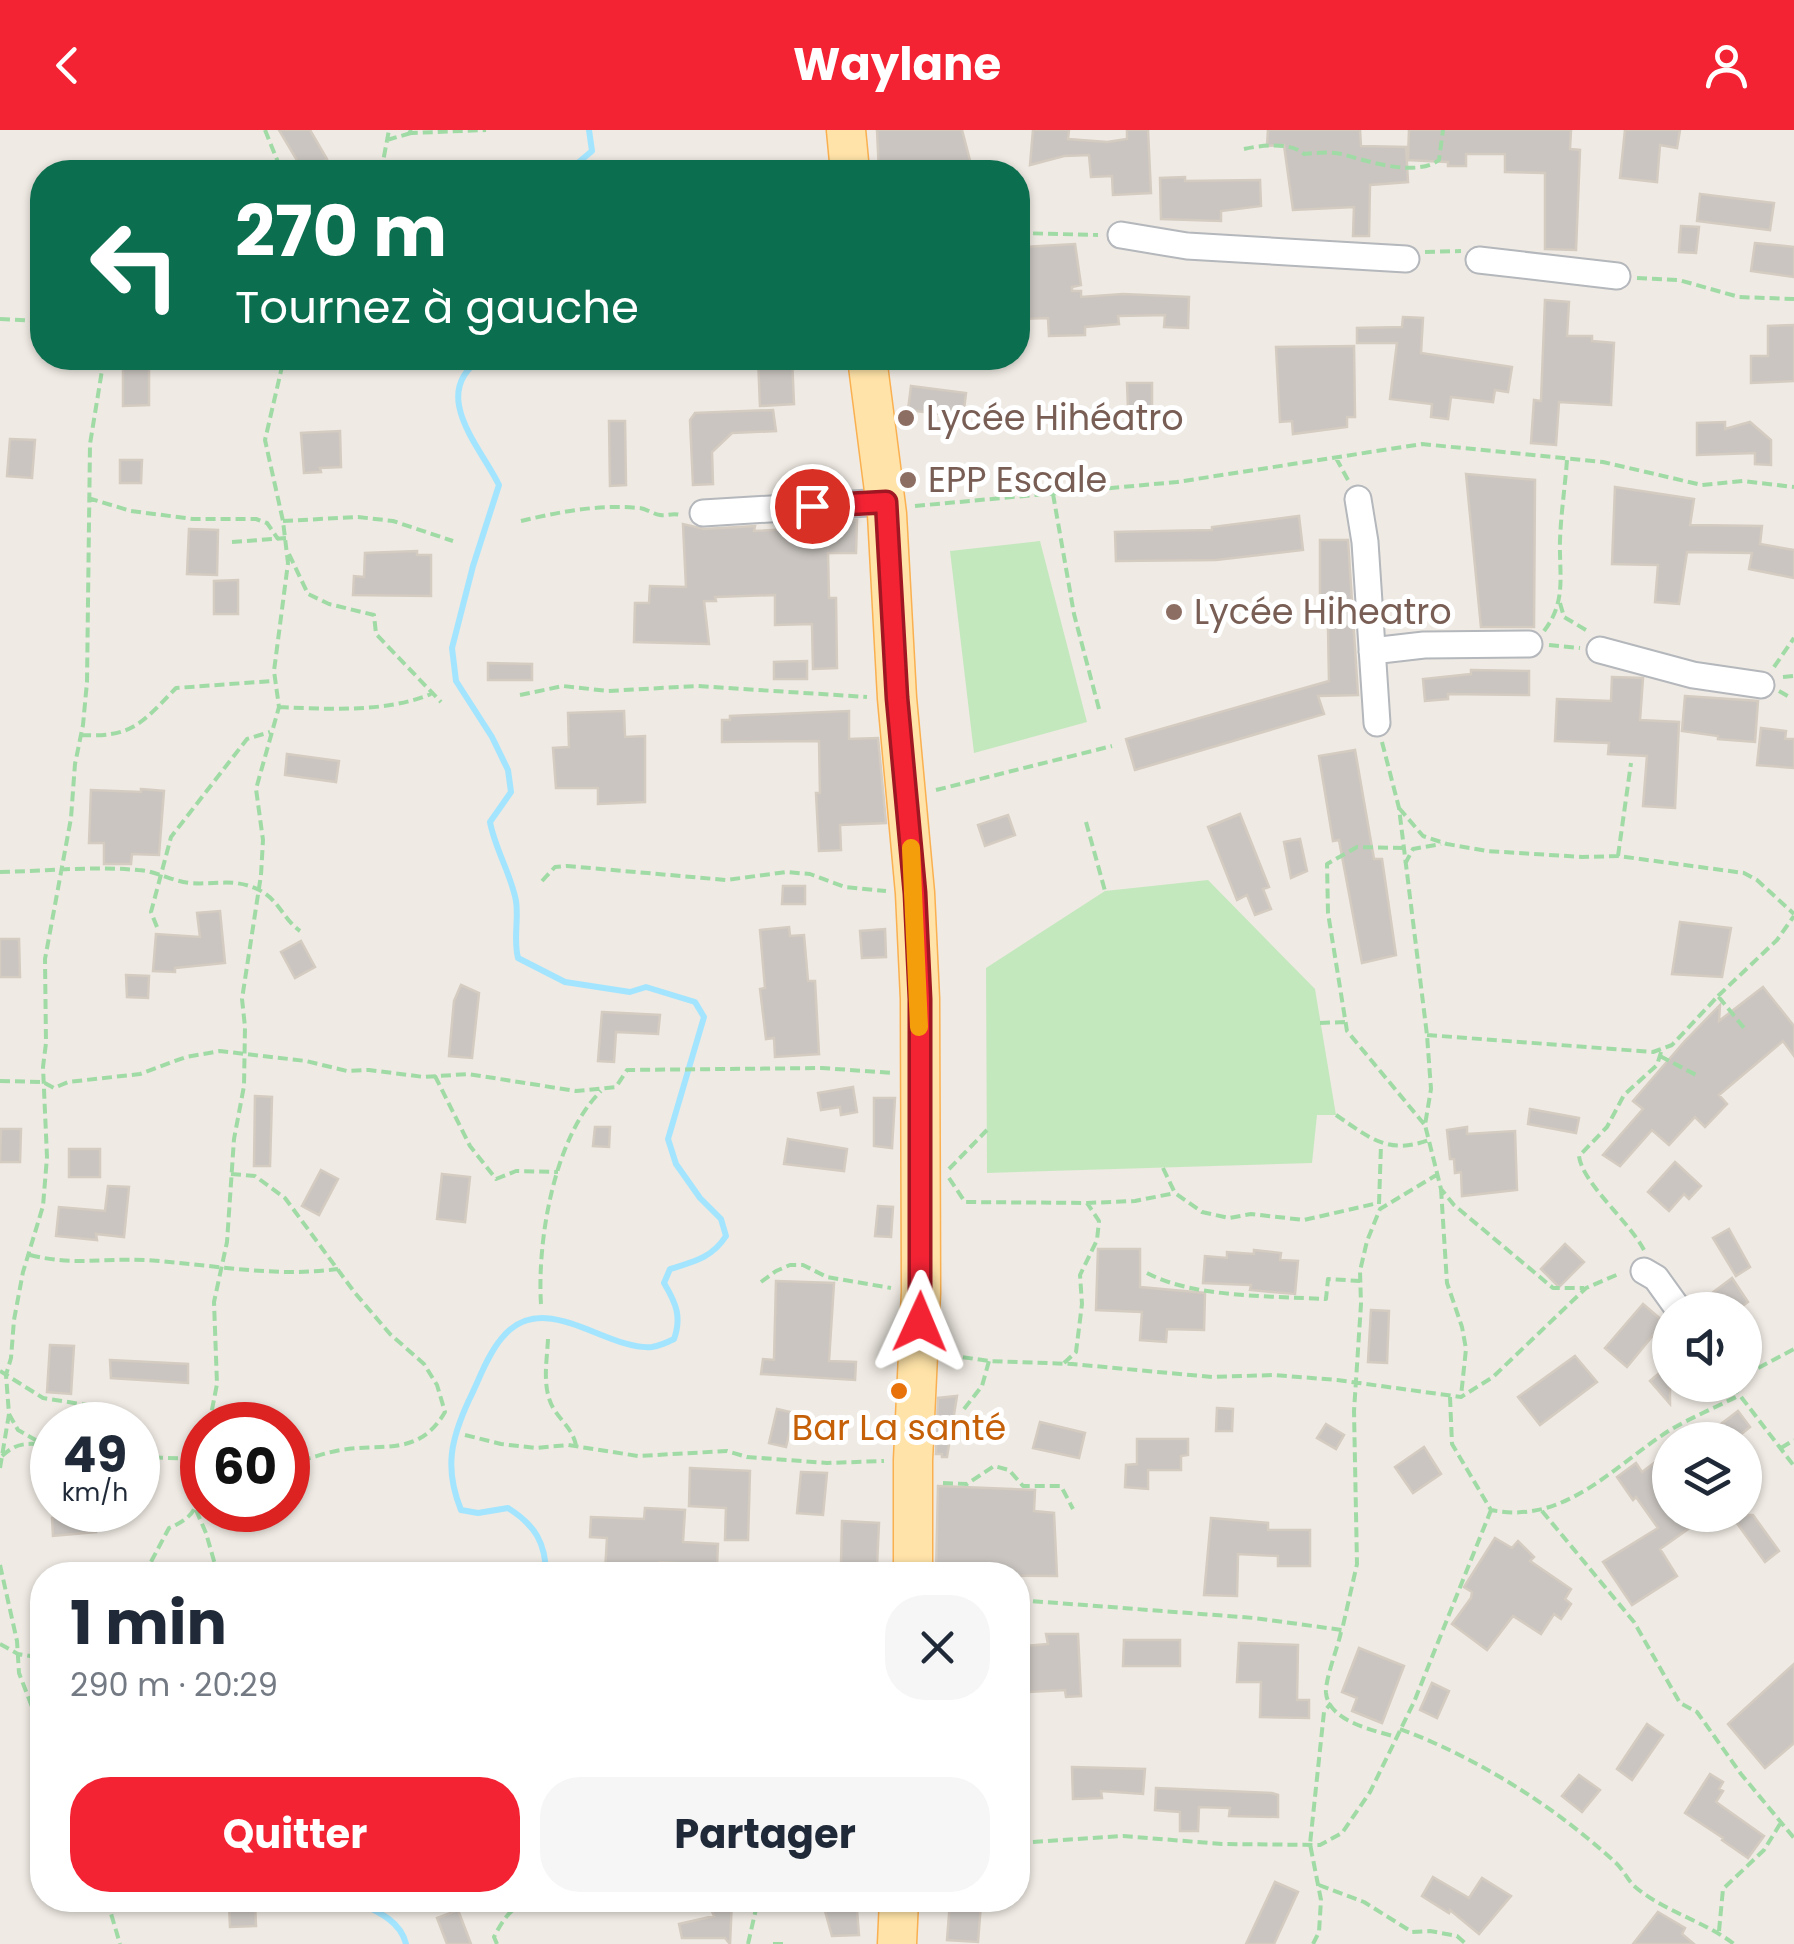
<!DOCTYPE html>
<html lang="fr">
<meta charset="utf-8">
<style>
:root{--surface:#fff;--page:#f6f6f7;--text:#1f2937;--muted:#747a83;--accent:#f42334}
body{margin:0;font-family:Poppins,sans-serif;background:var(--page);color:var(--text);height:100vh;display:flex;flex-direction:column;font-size:38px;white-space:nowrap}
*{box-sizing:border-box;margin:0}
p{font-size:32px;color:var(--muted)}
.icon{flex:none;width:55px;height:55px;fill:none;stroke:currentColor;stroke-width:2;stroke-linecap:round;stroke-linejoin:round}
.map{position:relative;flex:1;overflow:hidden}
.side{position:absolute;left:30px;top:1432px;width:1000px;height:350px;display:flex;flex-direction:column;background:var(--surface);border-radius:40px;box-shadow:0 2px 8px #0004}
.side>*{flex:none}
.top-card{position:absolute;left:30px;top:30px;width:1000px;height:210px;border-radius:40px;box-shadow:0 2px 8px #0004;background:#0b6e4f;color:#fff;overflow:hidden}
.fabs{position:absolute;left:1652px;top:1162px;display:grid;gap:20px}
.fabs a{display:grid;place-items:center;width:110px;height:110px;border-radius:50%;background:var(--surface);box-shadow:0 2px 8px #0004;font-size:50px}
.speed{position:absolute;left:30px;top:1272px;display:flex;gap:20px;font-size:50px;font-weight:700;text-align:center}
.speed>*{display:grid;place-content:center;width:130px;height:130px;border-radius:50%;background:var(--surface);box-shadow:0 2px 8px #0004;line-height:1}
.speed small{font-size:25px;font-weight:400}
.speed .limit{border:15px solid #d22;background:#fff;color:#111}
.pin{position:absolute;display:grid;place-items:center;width:85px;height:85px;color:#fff;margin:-42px;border:5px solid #fff;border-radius:50%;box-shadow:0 2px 10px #0007}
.me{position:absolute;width:110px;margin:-55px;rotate:1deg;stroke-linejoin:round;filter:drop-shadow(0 0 8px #0008)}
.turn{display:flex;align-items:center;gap:35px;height:210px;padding:0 40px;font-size:45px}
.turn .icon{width:130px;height:130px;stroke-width:2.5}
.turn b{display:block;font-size:70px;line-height:85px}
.round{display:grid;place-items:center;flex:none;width:105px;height:105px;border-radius:40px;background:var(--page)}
.overview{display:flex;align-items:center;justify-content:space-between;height:170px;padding:0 40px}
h1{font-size:60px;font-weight:700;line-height:75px}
.primary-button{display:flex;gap:20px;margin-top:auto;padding:20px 40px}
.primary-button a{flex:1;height:115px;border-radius:40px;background:var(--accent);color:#fff;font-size:40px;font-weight:700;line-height:115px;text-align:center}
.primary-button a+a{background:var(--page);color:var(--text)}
header{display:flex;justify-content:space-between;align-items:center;height:130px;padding:0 40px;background:var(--accent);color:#fff;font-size:45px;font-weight:700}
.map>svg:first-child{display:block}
.green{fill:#c4e8be}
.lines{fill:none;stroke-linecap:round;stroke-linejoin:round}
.stream{stroke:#a3e5ff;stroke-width:6}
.building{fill:#cac5c0;stroke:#d4cbc1;stroke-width:2.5}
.street-casing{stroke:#b4b7bb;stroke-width:29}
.primary-casing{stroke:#fab050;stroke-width:41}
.path{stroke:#a0dba6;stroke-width:4;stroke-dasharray:10 5;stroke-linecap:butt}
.street{stroke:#fff;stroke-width:25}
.primary{stroke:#ffe3a8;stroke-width:38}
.route-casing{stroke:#9f1722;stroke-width:25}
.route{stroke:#f42334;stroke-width:18}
.slow{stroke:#f59e0b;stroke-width:18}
.education-dot{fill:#8d6e63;stroke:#fff;stroke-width:4}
.food-dot{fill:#e8710a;stroke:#fff;stroke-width:4}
.labels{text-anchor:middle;stroke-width:10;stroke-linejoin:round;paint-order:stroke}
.education-label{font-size:35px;fill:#785e54;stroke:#fff;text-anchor:start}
.food-label{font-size:35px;fill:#c56008;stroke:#fff}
</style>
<header><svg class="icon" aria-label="back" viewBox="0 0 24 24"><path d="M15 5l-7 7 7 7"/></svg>Waylane<svg class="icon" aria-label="person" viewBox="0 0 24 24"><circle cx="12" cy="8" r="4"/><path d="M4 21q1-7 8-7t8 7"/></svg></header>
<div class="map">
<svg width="1794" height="1814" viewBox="0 0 1794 1814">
<rect width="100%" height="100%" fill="#efeae3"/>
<path class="green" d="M1040,411L1087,592L974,623L950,421Z
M1208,750L1315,859L1336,985H1317L1312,1033L987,1043L986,838L1105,761Z"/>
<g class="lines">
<path class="stream" d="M567,42L592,21L589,0
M482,228C428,263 480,316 499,355L473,436L452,518L456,551L492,607L508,640L511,662L490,692C495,719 511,744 516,771C519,790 513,808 518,828L565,852L630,862L646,857L695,872L704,887L668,1009L676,1034L700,1068L721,1089L726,1106C712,1128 693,1132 670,1139L664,1153C676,1173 682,1187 674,1209C668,1212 659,1216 652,1217C605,1221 543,1156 501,1209C487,1226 479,1250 469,1270C451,1309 444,1338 461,1380L478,1383L508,1378C535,1395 546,1413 546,1445
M511,228L538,233L560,228
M353,1770C374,1780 400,1789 406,1814"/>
</g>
<path class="building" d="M279,0H310L327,29L304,42Z
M877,0H962L973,42H879Z
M1033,0H1069L1068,9L1107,12L1127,9V0H1148L1151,63L1113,65L1112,46L1091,47L1089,25L1064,26L1030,35Z
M1268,0H1360L1361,16L1406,17L1408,52L1370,55L1369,106H1353L1354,77L1293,80L1284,15L1267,16Z
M1409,0H1571L1570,19L1580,20L1576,120L1545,119V43L1505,42V24H1466V36H1448V32L1408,30Z
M1625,0H1680L1677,18L1660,15L1657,52L1620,48Z
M1185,47V51L1260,50L1261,76L1221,81V91L1161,89L1160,48Z
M1700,64L1774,73L1770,100L1697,91Z
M1681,96L1699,97L1696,123L1679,122Z
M1755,113L1794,117V147L1751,141Z
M1075,114L1081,155L1072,157V161H1081V167L1123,164L1189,167L1188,198L1164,197L1165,185L1118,186L1119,194L1085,197V205L1049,206L1048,188L1018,189V171L1026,170L1024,117Z
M1545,170L1569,172L1567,206H1592V211L1614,213L1611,275L1559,272L1556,315L1531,313L1534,270L1541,271Z
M1403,187L1423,188L1421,223L1512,237L1508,262L1495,260L1493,272L1451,267L1448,289L1431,287L1432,274L1390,269L1397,213H1357V198L1402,197Z
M1794,195V251L1751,253V226H1768V196Z
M1354,216L1355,287H1347V297L1293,304L1292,291L1280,292L1276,217Z
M123,228H149V275L123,276Z
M758,228H792L794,274L760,276Z
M1127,253H1152V276L1128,277Z
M911,256L966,263L963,287L908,280Z
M773,280L776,301L732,303L712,322L713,354L693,355L690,290L695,283Z
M609,291H625L626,355L610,356Z
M1725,292V299L1750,292L1771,310V335L1755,334V323L1697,325V293Z
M340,301L341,337L320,338L321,342L304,343L301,303Z
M10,309L35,310L32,348L7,346Z
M120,330H142L141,353H120Z
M1466,344L1535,350L1534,497H1481Z
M1615,357L1694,369L1690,395L1762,396L1760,414L1794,420V448L1749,439L1752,423L1687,422L1679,474L1655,472L1658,435L1612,434Z
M1299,386L1303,420L1216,430L1116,431L1115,402L1212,400V397Z
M857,390L856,423H828L829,468H836L837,538L813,539L812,494L775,495V465L715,467L716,471H704L709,514L634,512L635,473H649L650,456L686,457L683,394L704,399L755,396L754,401L827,397V392Z
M189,399L218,400L217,445L187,444Z
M1320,410H1348L1358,565L1318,566L1324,584L1135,640L1126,609L1329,551L1328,497H1320Z
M417,421V425H431V466L353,465L354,446L364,447L365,423Z
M238,450V484H214V451Z
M807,531V549H774V532Z
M488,533L532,534V550H488Z
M1471,540L1529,541V565L1448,564V569L1425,571L1423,549L1471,544Z
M1612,547L1643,548L1640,590L1679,592L1675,678L1643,676L1647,626L1608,624L1609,613L1555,611L1557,569L1611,571Z
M1685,566L1758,571L1755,612L1718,609V606L1682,601Z
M624,581L625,607L645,606V672L598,674V658H556L553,618L569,617L568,583Z
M849,581V609L878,608L886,693L840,695L841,720L819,721L816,663H820L819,611L722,612V590H730V586Z
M1761,598L1786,601L1785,609H1794V638L1757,635Z
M1355,620L1374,729H1382L1396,825L1362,833L1339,710L1333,711L1319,626Z
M287,624L339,631L336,652L285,645Z
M141,659L164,661L159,725L132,724L131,734H104V713H89L91,660L141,662Z
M1240,684L1269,757L1263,759L1271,779L1255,785L1247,765L1237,770L1208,697Z
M1008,685L1015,705L985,716L978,695Z
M1300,709L1307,741L1291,748L1284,712Z
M783,756H805V774H782Z
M220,781L225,833L175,838V842L153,841L156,804L200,807L197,783Z
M1680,792L1731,798L1722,847L1672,844Z
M789,797L790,806L804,805L808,851H815L819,924L775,927L774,908L766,909L760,859L765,858L760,800Z
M885,799L886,827L862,828L860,801Z
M0,809H19L20,847H0Z
M301,811L315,837L295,848L281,822Z
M126,845L149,846L148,868L127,867Z
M461,855L479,863L472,928L449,926L454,871Z
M1763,857L1794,896V926L1783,911L1719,965L1727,974L1705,997L1695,987L1669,1015L1652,1000L1620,1036L1603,1025L1643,979L1633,971L1684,912L1720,875L1719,891Z
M602,882L660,885L658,904L616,902L614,932L598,931Z
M853,957L857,982L841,985L840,977L821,980L818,963Z
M255,966L272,967L270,1036H254Z
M874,968H895L892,1018L874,1016Z
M1530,979L1579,988L1576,1003L1528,994Z
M595,997H610L609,1017L593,1016Z
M1467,997V1004L1515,1001L1517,1060L1462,1066L1461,1042L1455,1043L1454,1029H1450L1447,1000Z
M1,999H21L20,1032H0Z
M788,1009L847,1019L844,1041L784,1034Z
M69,1019H100V1047H69Z
M1675,1032L1701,1056L1689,1069L1684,1064L1669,1081L1648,1062Z
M321,1040L338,1049L319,1085L302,1076Z
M442,1044L470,1047L465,1092L437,1089Z
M108,1056L129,1057L124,1107L96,1104L97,1110L56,1106L59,1077L105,1081Z
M878,1076L893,1077L891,1107L875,1106Z
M1729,1099L1750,1137L1736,1146L1713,1108Z
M1565,1114L1584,1132L1559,1157L1541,1139Z
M1098,1119H1140V1157L1205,1163L1204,1200L1167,1199L1166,1212L1140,1210L1142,1182L1096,1180Z
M1254,1120L1281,1123L1280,1130L1298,1131L1295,1164L1250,1160L1251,1155L1203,1153L1205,1126L1227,1128V1122L1254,1124Z
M1732,1148L1748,1172L1737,1180H1711L1704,1169Z
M776,1151L834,1153L829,1231L856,1232L855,1250L761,1244L763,1229L774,1230Z
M1643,1174L1664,1192L1627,1237L1605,1218Z
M1371,1180L1389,1181L1387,1233L1368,1232Z
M50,1215L74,1216L71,1264L47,1262Z
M1575,1226L1597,1252L1540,1295L1518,1267Z
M110,1230L188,1234V1253L111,1248Z
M1670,1234V1274L1650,1251Z
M957,1266L947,1327H942V1324H936L938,1268Z
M1217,1278L1233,1279L1232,1301H1216Z
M777,1279L794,1283L786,1317L769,1313Z
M1738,1281L1750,1297L1734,1310H1720L1713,1300Z
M1040,1292L1085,1303L1079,1328L1033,1318Z
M1326,1294L1344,1305L1336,1319L1317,1308Z
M1137,1309H1188V1325L1181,1326V1340H1148V1359L1125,1357L1126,1335L1137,1334Z
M1424,1317L1441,1344L1413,1363L1395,1337Z
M1670,1321V1385H1708L1660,1419L1677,1446L1632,1475L1603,1432L1658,1398L1636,1367L1633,1370L1617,1347L1636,1333L1642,1342Z
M690,1338L750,1341L748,1410H725L726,1378L689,1376Z
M801,1342L827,1343L823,1385L797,1383Z
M938,1356L1035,1360L1034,1381L1054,1383L1057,1446L936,1445Z
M645,1378L685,1380L683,1412L718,1414L717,1435L660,1432L659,1445L605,1442L607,1408L590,1407L591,1387L644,1389Z
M95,1385L96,1402L53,1406L52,1388Z
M1731,1385H1753L1779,1421L1765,1432Z
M1211,1388L1268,1393V1400H1310V1436H1278V1426L1238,1424L1237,1466L1204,1465Z
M842,1391L879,1393L877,1435L841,1434Z
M1495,1408L1512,1418L1518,1411L1534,1427L1530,1431L1571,1459L1565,1469L1571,1474L1561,1489L1554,1484L1541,1504L1513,1486L1487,1520L1452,1494L1471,1468L1472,1462L1464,1457Z
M1046,1504H1078L1081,1566L1066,1567L1065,1560L1029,1562L1026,1516L1048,1514Z
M1124,1510H1180V1536H1123Z
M1239,1513L1298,1515L1297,1570H1309V1588L1260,1587L1261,1552H1237Z
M1359,1518L1404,1536L1382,1593L1352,1581L1357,1568L1342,1562Z
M1794,1534V1613L1765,1638L1728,1594Z
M1432,1553L1449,1561L1437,1588L1420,1580Z
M1647,1594L1663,1605L1632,1650L1617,1639Z
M1072,1637L1145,1639L1143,1664L1101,1661L1102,1668L1073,1669Z
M1710,1644L1723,1652L1719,1659L1723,1661L1716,1672L1764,1706L1748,1728L1722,1710L1723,1708L1685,1683Z
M1579,1645L1600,1660L1582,1682L1562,1666Z
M1156,1658L1272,1663L1278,1665V1687L1229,1686L1230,1678L1199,1677L1198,1701H1180V1682L1155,1680Z
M1433,1747L1469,1768L1482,1748L1511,1766L1479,1804L1450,1780L1449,1783L1422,1766Z
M1275,1752L1298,1762L1274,1814H1246Z
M726,1770H732L730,1814L725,1808H682L679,1794L714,1786L710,1777Z
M950,1772L981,1774L978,1812L947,1810Z
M255,1773L256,1796L230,1797L229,1774Z
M458,1780L471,1814H447L437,1788Z
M857,1780L859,1805L832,1806L825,1781Z
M1658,1782L1685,1798L1682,1804L1694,1814H1633Z"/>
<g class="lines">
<g class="street-casing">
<path id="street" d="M1121,105L1187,116L1406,129
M1479,130L1617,146
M1358,369L1365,412L1377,593
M703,383L885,372
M1600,520L1693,545L1761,555
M1372,521L1424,515L1529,514
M1644,1141L1656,1148L1679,1180"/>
</g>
<g class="primary-casing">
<path id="primary" d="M846,0L850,42
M867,228L887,384L897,568L915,763L920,869L921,1162L913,1330V1445
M897,1814L899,1770"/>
</g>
<path class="path" d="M265,0L282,42
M409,0L412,3L486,0
M387,10L411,3
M1244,19C1261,15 1291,12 1304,24C1316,23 1332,21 1345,25C1370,32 1416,47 1439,30L1443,0
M381,42L389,0
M1018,103L1098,105
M1425,122L1461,121
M1637,148L1679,150L1739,167L1794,169
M0,189L42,191
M1336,328L1348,350
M1053,364L1074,484L1099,579
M88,368L131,381L193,389H256L267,393L278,409
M915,376L1177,352L1422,314L1603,332L1702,355L1743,351L1794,357
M283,391L358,387L393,391L453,411
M521,391C558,382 600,374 638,378C646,378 652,384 660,385C669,386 673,382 683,386
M232,412L286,408
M289,424L308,464L329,474L374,485L376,504L441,572
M1560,473L1564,487L1586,500
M1544,501C1567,471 1559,445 1560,410C1561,383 1565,357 1567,330
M1549,515L1580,518
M1774,537L1794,508
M1783,547L1794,546
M1779,561L1791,568
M520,565L563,556L608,561L697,556L867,567
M279,577C328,579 385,583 431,564
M81,605C132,608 142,593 176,558L272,551
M1382,612L1399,678L1427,905L1431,959L1425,995L1441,1059L1454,1075L1553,1158H1584
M936,660L1112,616
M1399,678L1423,706L1447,714L1487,721L1582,727L1618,726L1744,743L1757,750L1794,784
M1086,692L1105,761
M1403,718L1357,717L1327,734L1328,783L1347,901L1424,994
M1618,726L1631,633
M1405,734L1413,719L1441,714
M0,742C46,741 93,736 138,740C157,741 171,751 190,753C214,755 234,748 257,759C278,768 283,789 300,801
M542,751L555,737L567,736L726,750L786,742L810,744L845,757L886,761
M157,797L151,782L171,707L247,609L270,602
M1718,866L1777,810L1794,786
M1320,893L1346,892
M1427,905L1653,922L1672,915L1718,866L1744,898
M1660,926L1698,946
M435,946L470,1016L496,1049L516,1041L558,1042
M0,951L43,952L54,958L68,952L140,944L186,927L220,921L306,931L347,941L369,940L424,947L468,944L576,961L616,957L627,940L822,938L894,943
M1336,985C1370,1008 1388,1025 1429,1010
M1163,1038L1175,1063L1202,1082L1229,1088L1251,1084L1304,1090L1378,1073
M949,1039L987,1000
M231,1044L255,1046L285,1068L355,1163L390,1204L424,1234L437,1255L445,1282C419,1327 383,1313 341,1320C322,1323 307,1331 288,1332
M949,1048L965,1072L1087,1073L1135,1071L1175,1063
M1441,1059L1447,1153L1462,1197L1466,1219L1461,1266
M1379,1074L1381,1015
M1644,1120C1629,1091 1582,1053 1579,1026L1607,997L1624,965L1657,935L1662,919
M30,1125C74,1136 102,1128 145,1130C210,1134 273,1148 338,1139
M1147,1143C1194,1168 1272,1166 1326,1169L1328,1149L1360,1151
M761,1152L776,1141L790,1135H803L827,1147L891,1158
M541,1174C537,1111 554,1007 601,961
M548,1209C547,1232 541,1260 555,1281C564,1294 572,1299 576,1315
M948,1225L989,1231L1072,1234L1212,1247L1274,1245L1337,1250L1461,1267L1493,1247L1586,1158L1621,1143
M1064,1233L1076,1222L1082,1174L1080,1145L1097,1110L1099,1091L1087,1073
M0,1241L43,1268L93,1276
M1745,1245L1794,1219
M1732,1255L1794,1336
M1450,1267L1452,1314L1491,1380C1565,1395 1612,1337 1670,1300C1692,1287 1717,1277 1740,1265
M964,1279L982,1256L989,1231
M9,1284L18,1300L41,1313
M209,1295L217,1254L214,1172L227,1112L234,1009L244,956L245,897L242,869L261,745L263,710L256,659L279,577L274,541L288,433L283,391L265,310L284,228
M465,1305L501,1314L536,1318L568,1315L638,1326L727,1321L747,1327L827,1333L884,1331
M1781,1318L1794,1310
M2,1326C19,1310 31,1314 52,1315
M138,1327L202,1329
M0,1338L9,1284L6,1245L11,1228L14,1190L23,1142L43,1076L47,1027L43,937L46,913L45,829L71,688L75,634L83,595L87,552L90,314L104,228
M943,1353L967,1354L994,1336L1009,1340L1023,1356H1061L1073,1379
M196,1380L206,1403L218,1445
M1542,1381L1634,1492L1680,1573L1697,1582L1741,1644L1794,1708
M0,1435L17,1511L19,1543L42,1603
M144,1445L169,1398C211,1381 192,1361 202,1323
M1018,1470L1254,1488L1342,1500L1357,1434L1354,1281L1361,1174L1360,1141L1367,1111L1380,1079L1438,1044
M1341,1502C1338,1517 1325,1549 1326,1563C1329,1592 1374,1600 1396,1607
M0,1514L18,1524L42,1528
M1400,1599C1478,1628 1554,1676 1615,1732C1623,1739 1627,1749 1634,1756C1663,1781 1704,1791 1734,1814
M1018,1713L1123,1706L1222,1714L1320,1715L1342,1703L1370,1662L1414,1572L1491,1380
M1319,1755L1364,1772L1412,1802L1430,1801L1457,1806L1466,1814
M107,1770L120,1814
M1719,1801L1723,1759L1764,1720L1780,1694
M497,1814L494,1807C503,1789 510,1780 526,1770
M748,1814L758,1770
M773,1814H783
M1313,1814L1319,1802L1321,1770L1310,1714L1324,1582L1331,1573"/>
<use href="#street" class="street"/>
<use href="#primary" class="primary"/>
</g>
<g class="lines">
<g class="route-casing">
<path id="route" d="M812,376L886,372L897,568L915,763L920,869V1192"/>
</g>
<use href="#route" class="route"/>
<path class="slow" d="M911,718L919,897"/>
</g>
<g class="education-dot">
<circle cx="906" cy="288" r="10"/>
<circle cx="908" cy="350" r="10"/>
<circle cx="1174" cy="482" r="10"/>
</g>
<circle class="food-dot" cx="899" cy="1261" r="10"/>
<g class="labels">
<g class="education-label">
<text x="926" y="300">Lycée Hihéatro</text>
<text x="928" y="362">EPP Escale</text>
<text x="1194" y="494">Lycée Hiheatro</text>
</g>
<g class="food-label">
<text x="899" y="1310">Bar La santé</text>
</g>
</g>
</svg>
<div class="fabs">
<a><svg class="icon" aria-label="sound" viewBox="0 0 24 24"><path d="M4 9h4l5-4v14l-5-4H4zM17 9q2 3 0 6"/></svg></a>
<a><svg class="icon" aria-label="layers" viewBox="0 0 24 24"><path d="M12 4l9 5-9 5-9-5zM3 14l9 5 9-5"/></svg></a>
</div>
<div class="speed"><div>49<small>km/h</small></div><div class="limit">60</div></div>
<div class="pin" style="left:812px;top:376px;background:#d93025"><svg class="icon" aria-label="arrive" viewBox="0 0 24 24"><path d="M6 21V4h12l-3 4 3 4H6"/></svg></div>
<svg class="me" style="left:920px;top:1192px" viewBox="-20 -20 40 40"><path d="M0-17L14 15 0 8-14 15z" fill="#f42334" stroke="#fff" stroke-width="4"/></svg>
<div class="top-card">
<div class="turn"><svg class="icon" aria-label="left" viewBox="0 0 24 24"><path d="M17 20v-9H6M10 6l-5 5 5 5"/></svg><div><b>270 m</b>Tournez à gauche</div></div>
</div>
<section class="side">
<div class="overview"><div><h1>1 min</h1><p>290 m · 20:29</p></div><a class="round"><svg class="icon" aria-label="close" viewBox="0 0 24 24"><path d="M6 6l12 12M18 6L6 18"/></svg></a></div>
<div class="primary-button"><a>Quitter</a><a>Partager</a></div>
</section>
</div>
